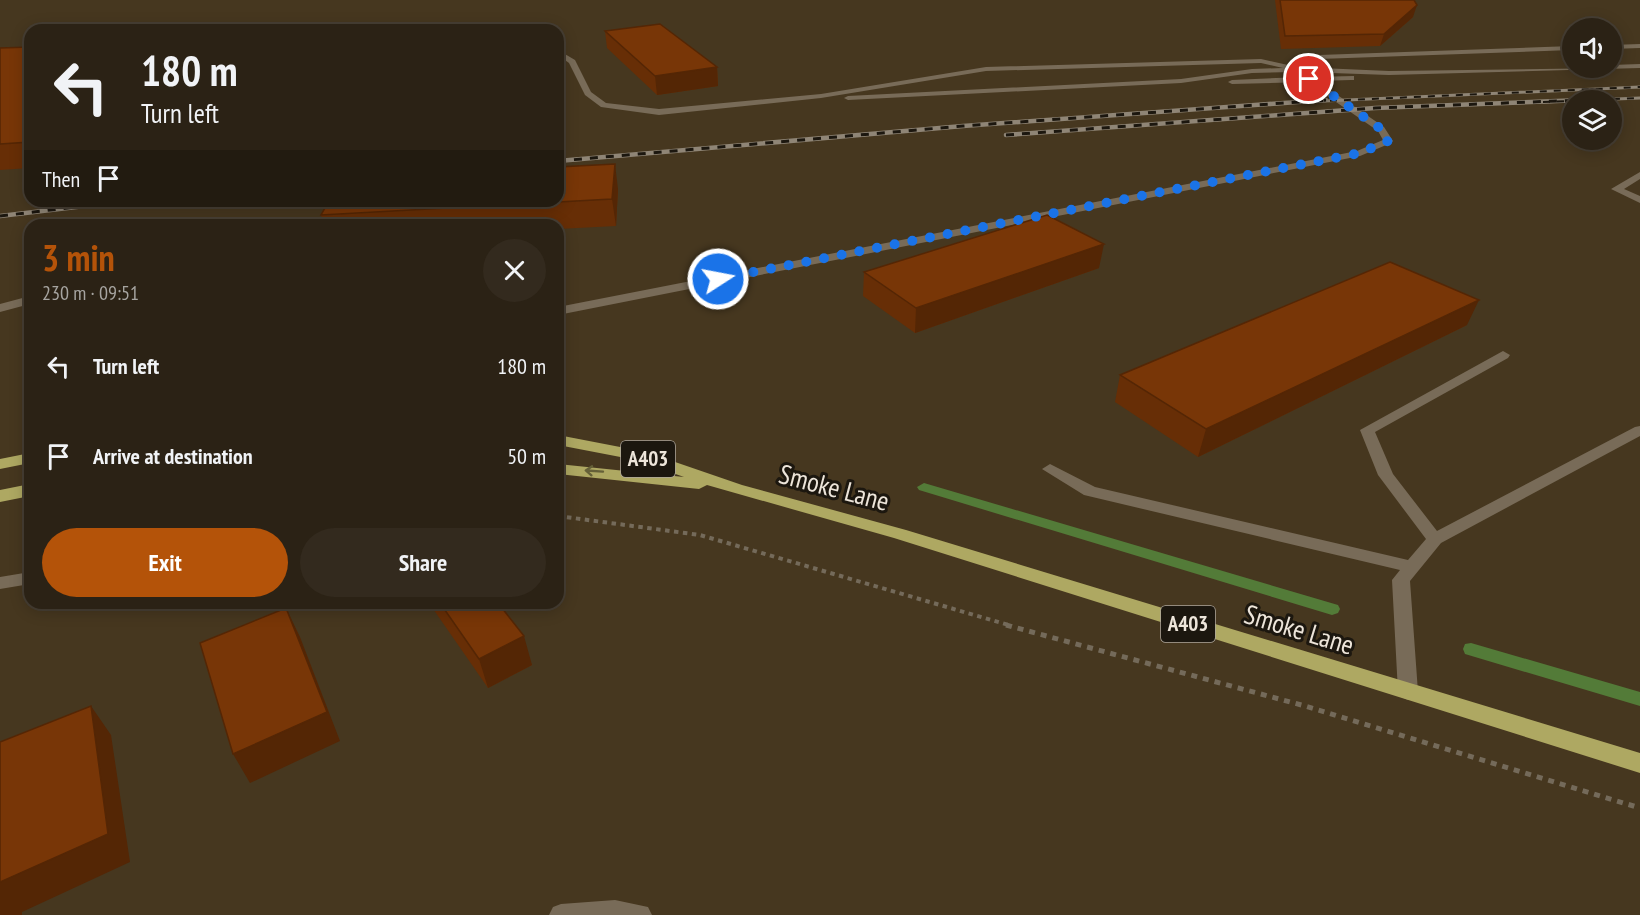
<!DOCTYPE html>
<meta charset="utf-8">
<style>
:root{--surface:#2b2215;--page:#332a1e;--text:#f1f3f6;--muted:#a6a4a0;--line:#473f34;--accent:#b45309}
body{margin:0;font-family:"PT Sans Narrow",sans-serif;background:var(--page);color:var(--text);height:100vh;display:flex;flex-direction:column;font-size:22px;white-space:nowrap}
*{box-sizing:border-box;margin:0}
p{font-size:20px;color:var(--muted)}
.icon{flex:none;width:33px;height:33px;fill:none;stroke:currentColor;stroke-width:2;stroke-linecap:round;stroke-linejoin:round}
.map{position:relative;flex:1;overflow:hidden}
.drawer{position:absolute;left:24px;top:219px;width:540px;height:390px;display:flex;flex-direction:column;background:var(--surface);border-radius:18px;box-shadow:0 3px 15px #0003,0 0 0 2px var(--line)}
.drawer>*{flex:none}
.top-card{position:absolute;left:24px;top:24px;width:540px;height:183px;border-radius:18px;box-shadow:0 3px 15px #0003,0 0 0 2px var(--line);background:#2b2215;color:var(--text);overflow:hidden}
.tools{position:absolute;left:1562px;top:18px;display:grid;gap:12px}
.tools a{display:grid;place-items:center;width:60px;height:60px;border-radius:50%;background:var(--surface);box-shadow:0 3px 15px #0003,0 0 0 2px var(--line);font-size:30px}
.pin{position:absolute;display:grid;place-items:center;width:51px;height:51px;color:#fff;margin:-26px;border:3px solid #fff;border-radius:50%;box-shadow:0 2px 6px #0007}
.me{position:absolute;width:66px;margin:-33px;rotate:79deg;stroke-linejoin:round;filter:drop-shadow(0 0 4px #0008)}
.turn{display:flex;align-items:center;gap:21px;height:126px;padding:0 18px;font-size:27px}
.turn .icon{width:78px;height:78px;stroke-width:2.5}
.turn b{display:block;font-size:42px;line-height:51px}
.then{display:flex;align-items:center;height:57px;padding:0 18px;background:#0003;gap:12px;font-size:22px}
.round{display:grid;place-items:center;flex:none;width:63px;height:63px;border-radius:32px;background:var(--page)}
.overview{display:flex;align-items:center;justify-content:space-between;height:102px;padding:0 18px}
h1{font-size:36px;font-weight:700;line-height:45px;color:var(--accent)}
.cta{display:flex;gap:12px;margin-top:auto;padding:12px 18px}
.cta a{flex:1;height:69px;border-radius:36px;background:var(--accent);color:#fff;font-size:24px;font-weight:700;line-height:69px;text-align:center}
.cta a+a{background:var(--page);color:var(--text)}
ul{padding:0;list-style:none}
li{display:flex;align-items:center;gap:18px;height:90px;padding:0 18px}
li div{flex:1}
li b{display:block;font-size:22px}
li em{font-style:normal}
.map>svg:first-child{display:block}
.built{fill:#46371f;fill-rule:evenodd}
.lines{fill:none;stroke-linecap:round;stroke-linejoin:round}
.stream{fill:#537b38;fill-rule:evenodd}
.path-far1{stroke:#746a5a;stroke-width:4;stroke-dasharray:4.5 4.5;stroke-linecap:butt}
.path{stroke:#746a5a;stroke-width:5;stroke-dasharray:6 6;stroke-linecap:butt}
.service{fill:#786b58;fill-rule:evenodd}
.minor{fill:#786b58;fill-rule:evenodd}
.trunk{fill:#aea862;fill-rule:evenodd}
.rail-far1-casing{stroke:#8f8576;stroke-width:3}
.rail-casing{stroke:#8f8576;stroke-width:4.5}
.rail-far1{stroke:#1c170f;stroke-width:2;stroke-dasharray:7;stroke-linecap:butt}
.rail{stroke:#1c170f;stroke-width:3;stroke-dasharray:8;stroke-linecap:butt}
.wall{fill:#672e06}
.shaded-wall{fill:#542605}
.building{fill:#783607;stroke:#542605;stroke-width:1.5}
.oneway{stroke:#656038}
.route{stroke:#1a73e8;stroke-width:10;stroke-dasharray:0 18}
.labels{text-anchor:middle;stroke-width:6;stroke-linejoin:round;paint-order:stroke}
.shield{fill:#1c170f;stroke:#aea79d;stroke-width:1.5}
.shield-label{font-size:21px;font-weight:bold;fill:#ede5da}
.near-street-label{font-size:27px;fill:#ede5da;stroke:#1c170f}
</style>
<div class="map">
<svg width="1640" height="915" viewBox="0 0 1640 915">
<rect width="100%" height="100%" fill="#392e1c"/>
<path class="built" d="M0,0H1640V915H0ZM1572,28H1611V68H1572ZM30,30H558V201H30ZM1572,100H1611V140H1572ZM30,225H558V603H30Z"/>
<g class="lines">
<path class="stream" d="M924,483L1338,605L1340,609L1338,613L1332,615L919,490L917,487Z
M1471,643L1640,692V706L1465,654L1463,649L1465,644Z"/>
<path class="path-far1" d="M558,516L700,535L1012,626"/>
<path class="path" d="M1006,625L1305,706L1640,808"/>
<path class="service" d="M1640,44V48L1611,49V45Z
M1572,46V50L1319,59L1296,65L1292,63L1319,55Z
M558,50L575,60L591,92L606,103L659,109L821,94L986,67L1261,59L1297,67L1389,71L1611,68V65L1640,64V68L1389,75L1303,72L1311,77L1354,76V80H1351L1317,81L1384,127L1393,141L1391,143L1360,156L558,315V307L1357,151L1383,140L1378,131L1307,82L1232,84L1228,82L1232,80L1301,77L1293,72L1252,73L1181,83L848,100L844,98L848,96L1181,79L1252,69L1283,68L1261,63L986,71L821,98L659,115L601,107L585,95L569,63L558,55Z
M1640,172V179L1624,189L1640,196V203L1611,189Z
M1503,351L1510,355L1508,358L1375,432L1393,474L1437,531L1635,427L1640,426V436L1441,543L1410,581L1418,692L1415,697L1408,700L1401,697L1398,692L1392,580L1400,570L1084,495L1042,469L1050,464L1095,487L1408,560L1426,539L1378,475L1360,430Z
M30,572V584L0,589V577Z"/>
<path class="minor" d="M30,296V304L0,312V304Z
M615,900L648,907L652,915H549L553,907L561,904Z"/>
<path class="trunk" d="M558,435L646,452L742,485L906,530L1640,753V773L894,538L707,485L699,489L558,474V464L684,477L636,460L558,445Z
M30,453V463L0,469V459Z
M30,484V496L0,502V490Z"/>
<g class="rail-far1-casing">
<path id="rail-far1" d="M1302,102L1640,87
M1543,102L1640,98"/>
</g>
<g class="rail-casing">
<path id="rail" d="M1006,135L1375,108L1583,100
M558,161L963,126L1326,100
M0,216L127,201"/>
</g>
<use href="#rail-far1" class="rail-far1"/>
<use href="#rail" class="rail"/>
</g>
<path class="wall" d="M1275,0H1414L1413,17L1380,46L1281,49Z
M605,31L717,67L718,86L657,95L607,48Z
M30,47V168L0,170V48Z
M618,189L616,226L558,229V225H324L321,215Z
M1099,268L915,333L863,296L864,272Z
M1467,325L1198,457L1115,402L1120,375Z
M429,603H498L532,665L488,688Z"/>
<path class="shaded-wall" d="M1417,5L1413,17L1380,46L1384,34Z
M717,67L718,86L657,95L655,76Z
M615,164L618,189L616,226L612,199Z
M1104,244L1099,268L915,333L916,308Z
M1479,300L1467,325L1198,457L1206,429Z
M286,608L300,637L340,741L250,783L233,754Z
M524,636L532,665L488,688L479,659Z
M91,706L111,735L130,862L22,912V915H0V882Z"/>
<path class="building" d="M1280,0H1414L1417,5L1384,34L1285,36Z
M476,24L474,30H357Z
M660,24L717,67L655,76L605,31Z
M30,47V142L0,144V48Z
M615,164L612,199L321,215L329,201H558V167Z
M1047,215L1104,244L916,308L864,272Z
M1390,262L1479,300L1206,429L1120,375Z
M440,603H498L524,636L479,659Z
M286,608L327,712L233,754L200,643Z
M91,706L108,834L0,882V742Z"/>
<defs><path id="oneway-shaft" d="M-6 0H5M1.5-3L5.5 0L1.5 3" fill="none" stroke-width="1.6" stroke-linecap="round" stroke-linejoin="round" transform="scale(1.5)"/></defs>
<use class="oneway" href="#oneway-shaft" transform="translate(594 471) rotate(-176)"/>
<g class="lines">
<path class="route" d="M718,279L1360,153L1388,141L1381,129L1309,79"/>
</g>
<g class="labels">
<g class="shield">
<rect x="621" y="441" width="54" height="36" rx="4.5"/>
<rect x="1161" y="606" width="54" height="36" rx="4.5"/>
</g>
<g class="shield-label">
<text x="648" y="466">A403</text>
<text x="1188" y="631">A403</text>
</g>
<g class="near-street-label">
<text transform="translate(834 488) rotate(15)" y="9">Smoke Lane</text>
<text transform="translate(1299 630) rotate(17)" y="9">Smoke Lane</text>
</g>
</g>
</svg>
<div class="tools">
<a><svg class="icon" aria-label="sound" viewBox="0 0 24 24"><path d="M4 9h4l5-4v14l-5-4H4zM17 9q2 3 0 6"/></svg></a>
<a><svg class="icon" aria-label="layers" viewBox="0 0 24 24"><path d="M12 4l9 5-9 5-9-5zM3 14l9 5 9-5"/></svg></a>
</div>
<div class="pin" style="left:1309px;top:79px;background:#d93025"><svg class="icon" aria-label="arrive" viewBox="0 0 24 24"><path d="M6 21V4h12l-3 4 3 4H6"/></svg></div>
<svg class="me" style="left:718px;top:279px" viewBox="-20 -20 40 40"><circle r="17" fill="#1a73e8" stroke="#fff" stroke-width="3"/><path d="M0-11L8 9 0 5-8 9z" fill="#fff"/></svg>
<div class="top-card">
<div class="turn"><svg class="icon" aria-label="left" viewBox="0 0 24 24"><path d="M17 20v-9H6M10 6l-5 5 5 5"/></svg><div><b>180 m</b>Turn left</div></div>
<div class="then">Then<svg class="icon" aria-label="arrive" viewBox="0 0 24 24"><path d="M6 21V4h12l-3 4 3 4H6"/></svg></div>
</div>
<section class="drawer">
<div class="overview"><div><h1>3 min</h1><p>230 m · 09:51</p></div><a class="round"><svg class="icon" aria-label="close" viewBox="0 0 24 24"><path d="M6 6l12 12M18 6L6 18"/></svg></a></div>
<ul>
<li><svg class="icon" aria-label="left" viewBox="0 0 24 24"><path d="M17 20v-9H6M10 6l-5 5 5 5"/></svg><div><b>Turn left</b></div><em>180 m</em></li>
<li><svg class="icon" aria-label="arrive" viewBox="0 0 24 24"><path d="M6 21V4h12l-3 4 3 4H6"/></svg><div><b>Arrive at destination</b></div><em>50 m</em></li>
</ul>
<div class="cta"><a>Exit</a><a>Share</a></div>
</section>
</div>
